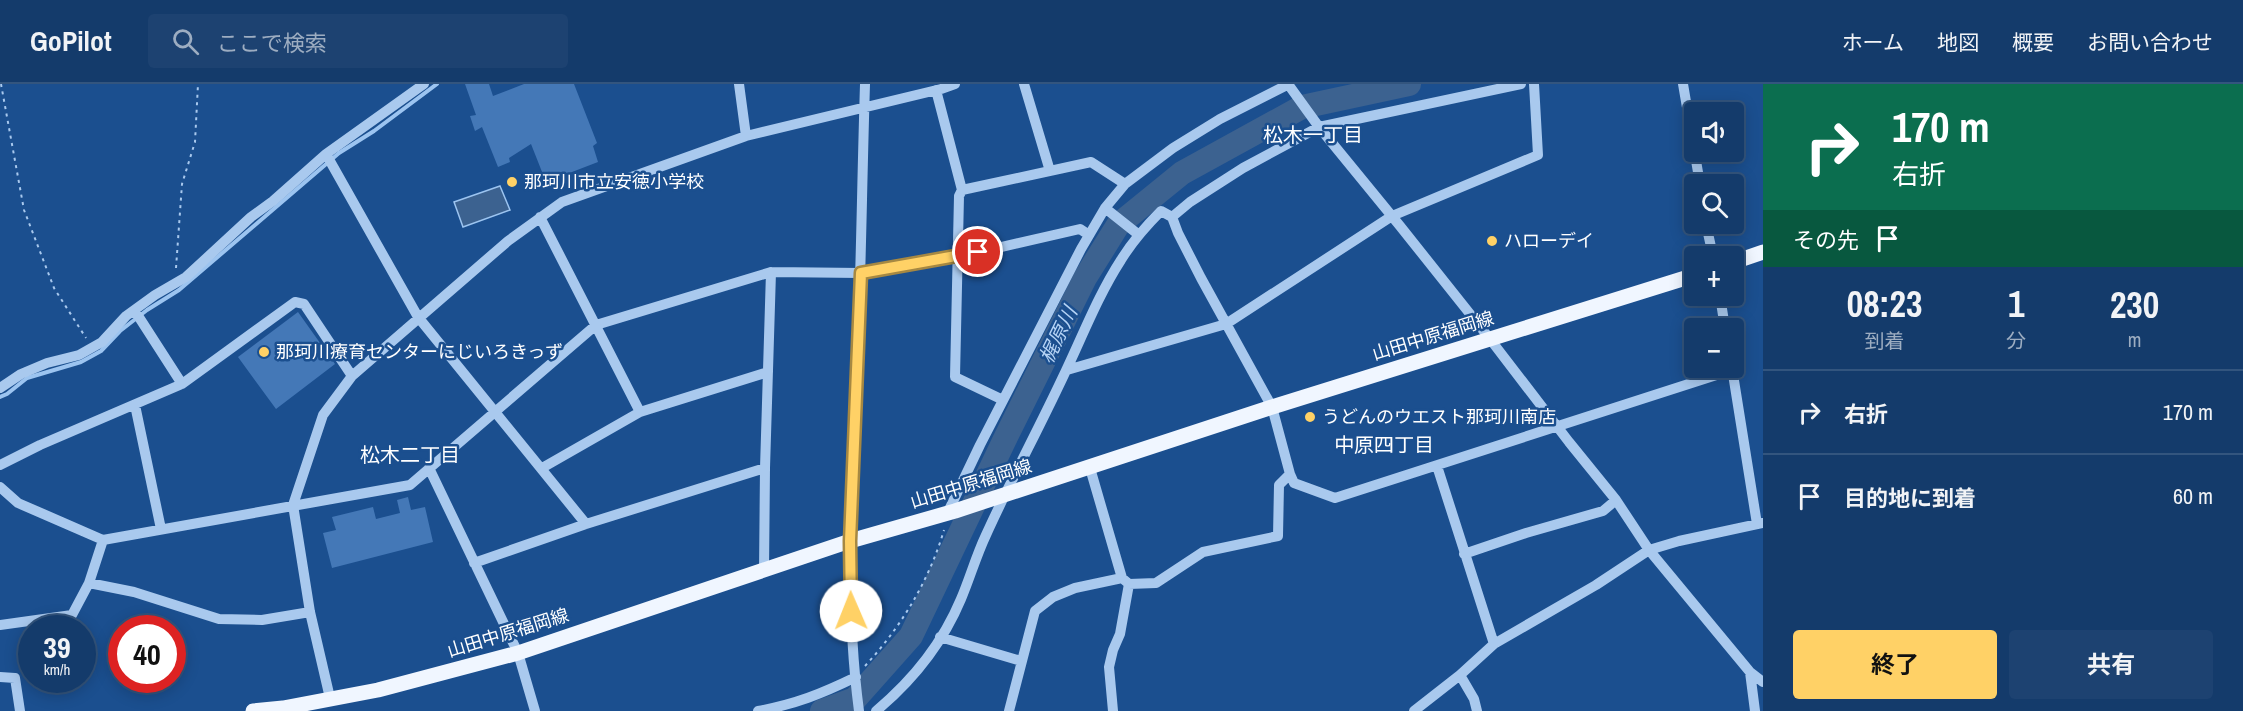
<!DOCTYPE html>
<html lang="ja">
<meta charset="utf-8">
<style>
:root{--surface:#143b6b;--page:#1d4271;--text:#f1f3f6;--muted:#9dadc1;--line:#33557e;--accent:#ffd166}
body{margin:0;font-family:"Archivo Narrow","Noto Sans JP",sans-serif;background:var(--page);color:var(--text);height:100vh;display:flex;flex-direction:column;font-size:22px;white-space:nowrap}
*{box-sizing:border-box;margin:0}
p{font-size:20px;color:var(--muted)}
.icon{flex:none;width:33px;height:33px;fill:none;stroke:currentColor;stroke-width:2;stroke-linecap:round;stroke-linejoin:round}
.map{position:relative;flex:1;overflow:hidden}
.sheet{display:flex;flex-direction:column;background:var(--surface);width:480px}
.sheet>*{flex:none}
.hud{background:#0b6e4f;color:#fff;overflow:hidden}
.controls{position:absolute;left:1684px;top:18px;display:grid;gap:12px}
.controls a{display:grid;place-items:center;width:60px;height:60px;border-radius:6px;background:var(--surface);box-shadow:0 3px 15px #0003,0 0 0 2px var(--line);font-size:30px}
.speed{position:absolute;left:18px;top:531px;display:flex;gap:12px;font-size:30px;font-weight:700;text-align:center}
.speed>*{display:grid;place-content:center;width:78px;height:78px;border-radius:50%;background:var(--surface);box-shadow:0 3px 15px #0003,0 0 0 2px var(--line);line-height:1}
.speed small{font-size:15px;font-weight:400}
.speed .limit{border:9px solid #d22;background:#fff;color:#111}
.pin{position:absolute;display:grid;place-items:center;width:51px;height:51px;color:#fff;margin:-26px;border:3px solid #fff;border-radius:50%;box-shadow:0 2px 6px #0007}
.me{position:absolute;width:66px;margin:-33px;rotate:359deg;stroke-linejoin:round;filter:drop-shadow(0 0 4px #0008)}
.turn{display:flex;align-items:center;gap:21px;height:126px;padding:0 30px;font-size:27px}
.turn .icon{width:78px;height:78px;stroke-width:2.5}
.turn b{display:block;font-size:42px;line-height:51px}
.then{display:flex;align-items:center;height:57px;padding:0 30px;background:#0003;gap:12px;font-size:22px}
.eta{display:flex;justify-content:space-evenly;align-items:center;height:102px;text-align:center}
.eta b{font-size:36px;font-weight:700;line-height:42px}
.button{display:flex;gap:12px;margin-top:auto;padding:12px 30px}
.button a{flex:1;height:69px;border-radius:6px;background:var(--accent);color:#111;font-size:24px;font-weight:700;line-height:69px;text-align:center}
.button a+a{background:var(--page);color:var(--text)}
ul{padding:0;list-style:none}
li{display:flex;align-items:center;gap:18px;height:84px;padding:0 30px;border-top:2px solid var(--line)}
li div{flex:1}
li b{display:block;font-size:22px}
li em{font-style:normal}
header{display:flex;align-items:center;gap:36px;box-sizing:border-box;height:84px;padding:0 30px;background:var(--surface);border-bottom:2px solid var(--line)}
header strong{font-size:28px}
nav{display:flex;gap:33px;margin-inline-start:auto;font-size:21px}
.search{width:420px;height:54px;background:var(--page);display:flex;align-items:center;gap:15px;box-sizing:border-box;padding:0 21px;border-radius:6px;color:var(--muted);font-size:22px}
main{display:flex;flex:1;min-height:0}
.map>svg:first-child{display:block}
.water{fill:#3c6290;stroke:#9cc4f0;stroke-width:1.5}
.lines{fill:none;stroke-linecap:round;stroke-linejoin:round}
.stream{stroke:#9cc4f0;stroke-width:4}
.river{stroke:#3c6290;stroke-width:24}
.building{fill:#4478b7}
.path{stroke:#a9c9ee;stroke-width:2;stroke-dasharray:3 4.5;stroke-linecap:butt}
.minor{stroke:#a9c9ee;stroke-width:10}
.major{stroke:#f0f6ff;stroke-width:15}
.route-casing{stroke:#a68842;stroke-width:15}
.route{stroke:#ffd166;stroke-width:10}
.poi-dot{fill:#ffd166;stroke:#1b4f8f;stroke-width:2}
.labels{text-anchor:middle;stroke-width:5;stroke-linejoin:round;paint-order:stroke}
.poi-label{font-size:18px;fill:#fff;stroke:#1b4f8f;text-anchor:start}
.street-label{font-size:18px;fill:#fff;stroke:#1b4f8f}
.neighbourhood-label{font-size:20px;fill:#fff;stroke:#1b4f8f}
.water-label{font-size:20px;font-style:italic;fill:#b5d3f5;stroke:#1b4f8f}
</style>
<header>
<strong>GoPilot</strong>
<div class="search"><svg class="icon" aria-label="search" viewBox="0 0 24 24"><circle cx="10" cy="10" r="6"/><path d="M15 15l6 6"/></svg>ここで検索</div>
<nav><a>ホーム</a><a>地図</a><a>概要</a><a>お問い合わせ</a></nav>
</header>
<main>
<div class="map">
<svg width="1763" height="627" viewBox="0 0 1763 627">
<rect width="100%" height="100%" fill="#1b4f8f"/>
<path class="water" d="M500,102L510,126L463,143L454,118Z"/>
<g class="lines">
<path class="stream" d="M0,313L7,310L27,294L81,278L101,267L120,247L147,226L179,206L339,69L374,47L437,0"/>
<path class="river" d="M822,627L855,615L911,552L1004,357L1085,194L1118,141L1182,89L1302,23L1409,0"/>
</g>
<path class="building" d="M465,0H489L493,12L524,0H574L597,59L593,62L598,78L546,98L531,60L509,74L510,78L498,83L482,43L475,47L470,32L476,31Z
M298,228L335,280L276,325L238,273Z
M408,413L411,426L425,423L433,458L332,484L323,449L336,446L332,433L373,423L376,435L400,429L397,416Z"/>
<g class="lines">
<path class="path" d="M1,0L24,126L54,204L86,254
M176,184L182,100L195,58L198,0
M865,582C901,543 929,497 944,446"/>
<path class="minor" d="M739,0L746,52
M1024,0L1050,87
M1288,0L1319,43L1400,142L1490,255L1569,358L1616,416L1649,466L1679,457L1763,439
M1683,0L1700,100
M936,6L962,106L1091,78L1125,100
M326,70L418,233L586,440
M962,106L959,112L955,293L1003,316
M1105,124L1139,151
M540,133L640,328
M1172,133L1190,118L1243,84L1319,43L1521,0
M1706,140L1713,172
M1720,212L1725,244
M135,227L182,300
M1732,284L1757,440
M1067,286L1226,240L1392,132L1538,71L1534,0
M0,304L21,290L47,279L79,271L102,258L126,232L155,211L186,193L251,133L273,117L326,70L424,0
M135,321L161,445
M0,381L40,361L182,300L295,218L304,220L352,292
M1437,382L1494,560
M429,384L518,569L535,627
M542,384L640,328L768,288
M1090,384L1122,494L1129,500L1156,499L1203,468L1278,452L1279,401L1290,390
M0,403L18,419L103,456L410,401L596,241L771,188L861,189L958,173L1080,145L1089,151
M948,428L980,361L1081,165L1105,124L1125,100L1173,64L1220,35L1289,0
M1464,470L1526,449L1603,427L1616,416
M474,479L586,440L765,384
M764,487L765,384L771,188
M89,499L134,508L219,535L262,536L310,528
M0,541L72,531L89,499L103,456
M940,553L1021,577
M1750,588L1755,627
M1460,591L1474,615L1477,627
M0,593L15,594L20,627
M330,614L310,528L293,421L323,331L352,292L508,157L562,118L746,52L941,5L955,0
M758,627C796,620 821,610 856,593
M859,627C844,514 852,400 857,286C861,191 862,95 865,0
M876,627C912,597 943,558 961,515C970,494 976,472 986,451C1010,398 1037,348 1062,295C1081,256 1097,213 1121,176C1132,158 1146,142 1161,127L1172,133L1178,149L1201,194L1272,323L1290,390L1294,399L1335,414L1732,286
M1009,627L1035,527L1053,513L1075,504L1122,494
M1113,627L1109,583L1113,566L1120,550L1129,500
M1414,627L1460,591L1494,560L1596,501L1649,466L1750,588L1763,598"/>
<path class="major" d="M1734,178L1763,168
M253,627L283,624L378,606L518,569L850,457L955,427L1272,323L1695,191"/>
</g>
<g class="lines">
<g class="route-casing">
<path id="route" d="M851,527L850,457L861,189L978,168"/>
</g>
<use href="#route" class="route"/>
</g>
<g class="poi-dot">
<circle cx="512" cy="98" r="6"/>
<circle cx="1492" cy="157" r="6"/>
<circle cx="264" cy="268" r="6"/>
<circle cx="1310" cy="333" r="6"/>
</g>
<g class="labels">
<g class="poi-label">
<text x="524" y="104">那珂川市立安徳小学校</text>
<text x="1504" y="163">ハローデイ</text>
<text x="276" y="274">那珂川療育センターにじいろきっず</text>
<text x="1322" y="339">うどんのウエスト那珂川南店</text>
</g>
<g class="street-label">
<text transform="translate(1433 252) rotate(-17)" y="6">山田中原福岡線</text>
<text transform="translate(971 400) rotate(-17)" y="6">山田中原福岡線</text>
<text transform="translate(508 549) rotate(-17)" y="6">山田中原福岡線</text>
</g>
<g class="neighbourhood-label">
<text x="1313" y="58">松木一丁目</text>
<text x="1384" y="368">中原四丁目</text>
<text x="410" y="378">松木二丁目</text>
</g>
<g class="water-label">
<text transform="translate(1058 251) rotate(-64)" y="7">梶原川</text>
</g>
</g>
</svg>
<div class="controls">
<a><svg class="icon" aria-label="sound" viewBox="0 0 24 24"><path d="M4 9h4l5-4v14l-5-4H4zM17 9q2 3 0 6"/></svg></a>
<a><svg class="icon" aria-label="search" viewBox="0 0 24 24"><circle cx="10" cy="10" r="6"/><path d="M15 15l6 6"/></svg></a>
<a>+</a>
<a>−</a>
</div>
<div class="speed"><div>39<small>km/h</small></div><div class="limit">40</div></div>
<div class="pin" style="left:978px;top:168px;background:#d93025"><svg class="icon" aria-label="arrive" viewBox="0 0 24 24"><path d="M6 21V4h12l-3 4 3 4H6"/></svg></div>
<svg class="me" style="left:851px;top:527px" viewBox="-20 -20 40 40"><circle r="19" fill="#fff"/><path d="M0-13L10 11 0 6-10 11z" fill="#ffd166"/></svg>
</div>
<section class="sheet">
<div class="hud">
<div class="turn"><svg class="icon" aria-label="right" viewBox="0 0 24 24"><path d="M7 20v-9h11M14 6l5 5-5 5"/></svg><div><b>170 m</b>右折</div></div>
<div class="then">その先<svg class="icon" aria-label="arrive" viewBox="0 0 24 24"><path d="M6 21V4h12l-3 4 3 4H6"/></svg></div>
</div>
<div class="eta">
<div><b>08:23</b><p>到着</p></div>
<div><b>1</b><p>分</p></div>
<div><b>230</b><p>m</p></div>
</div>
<ul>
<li><svg class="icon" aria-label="right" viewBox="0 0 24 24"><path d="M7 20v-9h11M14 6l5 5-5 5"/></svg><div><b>右折</b></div><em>170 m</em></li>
<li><svg class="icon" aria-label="arrive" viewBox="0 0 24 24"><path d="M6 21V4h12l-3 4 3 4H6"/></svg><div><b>目的地に到着</b></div><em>60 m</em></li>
</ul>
<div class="button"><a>終了</a><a>共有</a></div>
</section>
</main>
